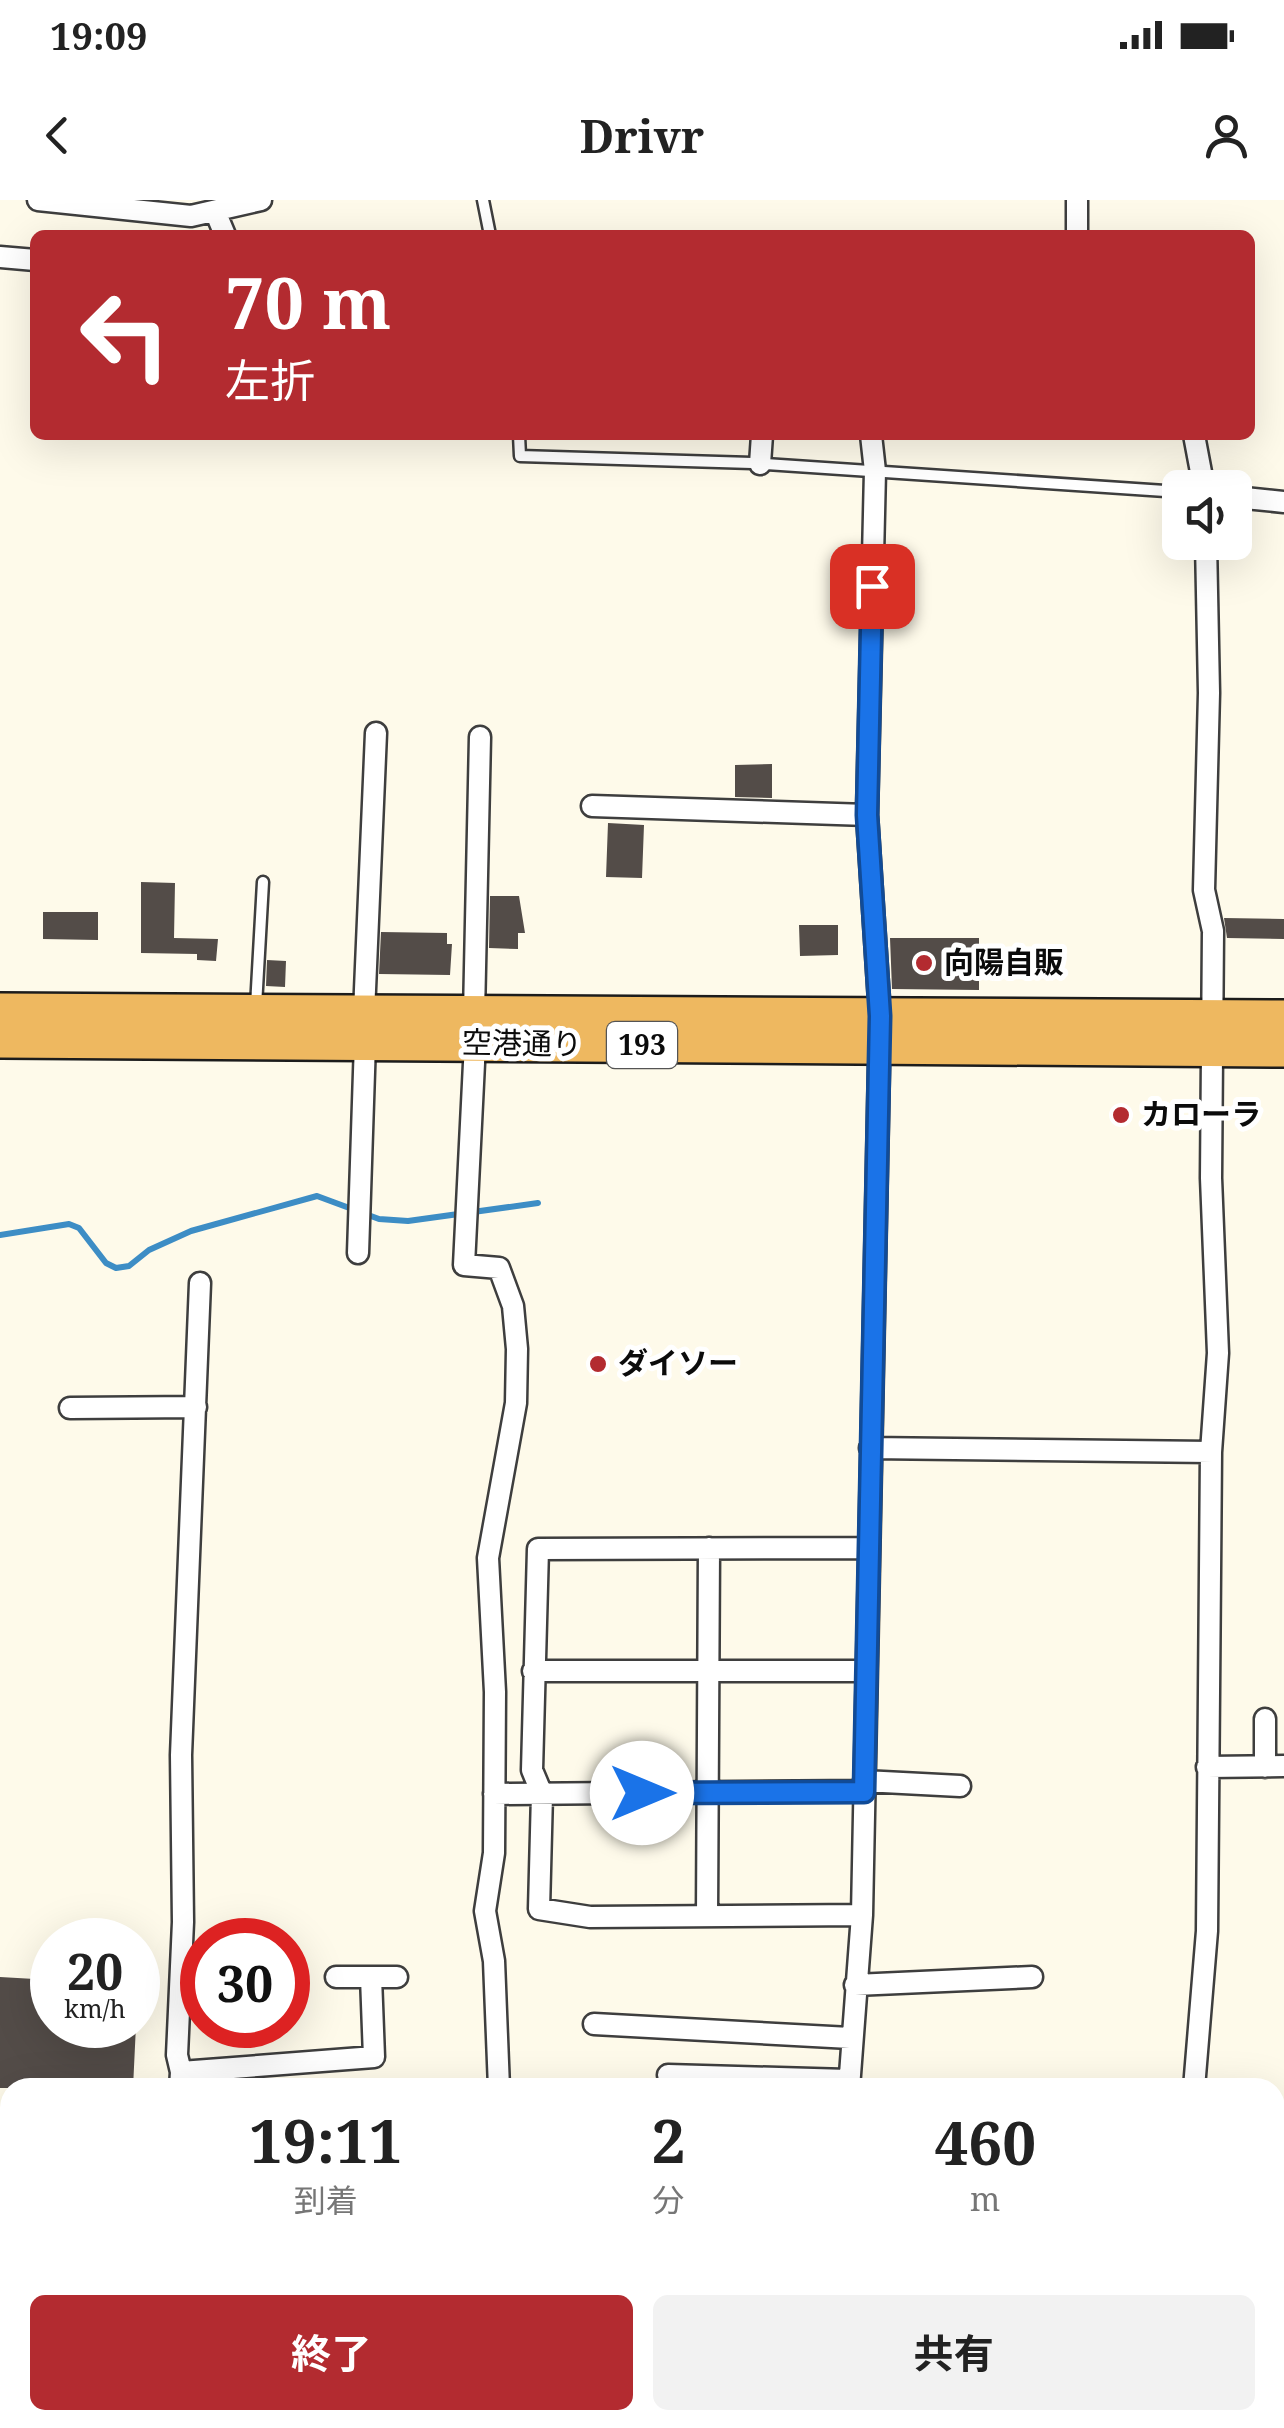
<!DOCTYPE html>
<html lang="ja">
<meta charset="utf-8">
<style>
:root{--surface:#fff;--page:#f2f2f2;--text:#222;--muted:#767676;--accent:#b32b30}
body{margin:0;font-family:"Noto Serif","Noto Sans JP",serif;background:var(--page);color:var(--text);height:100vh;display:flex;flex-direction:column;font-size:38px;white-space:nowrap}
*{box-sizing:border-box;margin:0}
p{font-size:32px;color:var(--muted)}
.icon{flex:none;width:55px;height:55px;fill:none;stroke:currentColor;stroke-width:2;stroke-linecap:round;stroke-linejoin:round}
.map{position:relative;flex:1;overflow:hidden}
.sheet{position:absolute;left:0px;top:1878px;width:1285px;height:352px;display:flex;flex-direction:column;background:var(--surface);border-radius:30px 30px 0 0;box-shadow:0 10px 40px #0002}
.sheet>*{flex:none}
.banner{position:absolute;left:30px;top:30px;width:1225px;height:210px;border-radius:15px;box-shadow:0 10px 40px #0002;background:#b32b30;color:#fff;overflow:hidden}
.tools{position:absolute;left:1162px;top:270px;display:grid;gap:20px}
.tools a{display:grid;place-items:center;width:90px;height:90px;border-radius:15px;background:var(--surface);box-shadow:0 10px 40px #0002;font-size:50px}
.speed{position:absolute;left:30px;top:1718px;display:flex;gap:20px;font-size:50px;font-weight:700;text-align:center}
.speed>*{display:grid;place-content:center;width:130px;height:130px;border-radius:50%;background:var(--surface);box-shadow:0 10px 40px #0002;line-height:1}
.speed small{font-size:25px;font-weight:400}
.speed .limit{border:15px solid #d22;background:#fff;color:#111}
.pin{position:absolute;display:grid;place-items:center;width:85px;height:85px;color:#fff;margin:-42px;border-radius:20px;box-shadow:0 5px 15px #0006}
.me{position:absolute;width:110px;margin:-55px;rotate:90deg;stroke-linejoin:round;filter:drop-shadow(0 0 8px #0008)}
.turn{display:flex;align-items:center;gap:35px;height:210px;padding:0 30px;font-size:45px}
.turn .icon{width:130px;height:130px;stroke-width:2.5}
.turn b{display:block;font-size:70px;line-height:85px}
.eta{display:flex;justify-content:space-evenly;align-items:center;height:170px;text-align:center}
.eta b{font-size:60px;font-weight:700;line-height:70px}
.action{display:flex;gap:20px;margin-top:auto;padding:20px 30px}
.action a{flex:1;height:115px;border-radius:15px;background:var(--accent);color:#fff;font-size:40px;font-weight:700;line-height:115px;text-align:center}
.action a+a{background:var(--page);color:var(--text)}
.status{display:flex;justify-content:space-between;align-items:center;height:70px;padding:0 50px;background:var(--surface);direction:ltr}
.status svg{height:28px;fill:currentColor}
header{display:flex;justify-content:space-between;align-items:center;height:130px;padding:0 30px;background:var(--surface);font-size:45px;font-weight:700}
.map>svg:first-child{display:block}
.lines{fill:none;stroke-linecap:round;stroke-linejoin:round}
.stream{stroke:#3d8dc5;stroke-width:6}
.building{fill:#534c48}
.service-casing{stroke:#3e3e3e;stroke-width:15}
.minor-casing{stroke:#3e3e3e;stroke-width:25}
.secondary-casing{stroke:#2d2d2d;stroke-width:35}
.trunk-casing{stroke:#1c1c1c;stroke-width:40}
.path{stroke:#2d2d2d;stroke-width:4;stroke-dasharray:10 5;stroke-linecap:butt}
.service{stroke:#fff;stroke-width:10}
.minor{stroke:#fff;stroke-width:20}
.secondary{stroke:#fbf3a9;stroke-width:30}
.trunk{stroke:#eeb860;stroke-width:35}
.route-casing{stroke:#114b97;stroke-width:25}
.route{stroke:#1a73e8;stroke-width:18}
.poi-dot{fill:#b32b30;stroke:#fff;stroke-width:4}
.labels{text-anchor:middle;stroke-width:10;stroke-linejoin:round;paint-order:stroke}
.shield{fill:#fff;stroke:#545454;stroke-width:2.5}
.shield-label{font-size:28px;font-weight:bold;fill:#0b0b0b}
.poi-label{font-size:30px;font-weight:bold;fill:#0b0b0b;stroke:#fff;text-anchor:start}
.street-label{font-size:30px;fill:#0b0b0b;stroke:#fff}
</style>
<div class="status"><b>19:09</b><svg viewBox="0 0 49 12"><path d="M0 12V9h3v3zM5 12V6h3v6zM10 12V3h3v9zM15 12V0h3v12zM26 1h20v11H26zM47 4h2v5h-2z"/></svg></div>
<header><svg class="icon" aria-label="back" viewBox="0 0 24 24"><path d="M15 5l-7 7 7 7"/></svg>Drivr<svg class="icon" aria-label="person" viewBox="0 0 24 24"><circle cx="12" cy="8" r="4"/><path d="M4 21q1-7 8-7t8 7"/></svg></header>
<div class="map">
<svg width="1284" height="2228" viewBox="0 0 1284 2228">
<rect width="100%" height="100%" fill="#fefaea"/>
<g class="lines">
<path class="stream" d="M0,1035L69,1024L79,1028L106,1063L116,1068L129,1066L149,1050L191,1031L317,996L379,1019L408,1021L538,1003"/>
</g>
<path class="building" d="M772,564V598L735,597V565Z
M608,623L644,625L642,678L606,677Z
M141,682L175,683L174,738L218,739L216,761L197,760V754L141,753Z
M490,696H519L525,733H518V749L489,748Z
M43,712H98V740L43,739Z
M1224,718L1284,719V739L1227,738Z
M799,725H838V755L800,756Z
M381,732L447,733V744H452L450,775L379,774Z
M890,738H979V790L892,789Z
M267,760L286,761L285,787L266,786Z
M0,1777L52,1780V1825H136L133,1888H0Z"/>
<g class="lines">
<g class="service-casing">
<path id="service" d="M483,0L490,35
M519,235L520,256L752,263L1180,292
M256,806L263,682"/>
</g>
<g class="minor-casing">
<path id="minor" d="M38,0L191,16L261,0
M215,11L225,35
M1077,35V0
M0,57L35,60
M1194,235L1204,288
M760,264L762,235
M1235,297L1284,302
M592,606L867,615
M364,813L376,533
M474,814L480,537
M475,843L464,1065L499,1068L513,1106L517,1149L516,1203L488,1358L495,1492L494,1653L485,1711L494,1761L499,1888
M358,1053L365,842
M70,1208L196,1207
M870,1248L1211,1252
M533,1471H866
M1207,1567L1284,1566
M1265,1567V1519
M864,1581L960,1586
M494,1594L864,1591
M862,1715L590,1717L539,1709L542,1594L532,1570L538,1349L868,1348
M707,1716L709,1348
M336,1777H397
M855,1785L1032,1777
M594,1824L850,1838
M181,1872L177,1855L183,1722L181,1555L200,1083
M668,1875L848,1880
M180,1888L181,1872L374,1857L371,1777
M849,1888L862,1715L880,816L867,615L875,271L871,235
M1194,1888L1207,1731L1211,1252L1218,1153L1211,978L1213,731L1204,690L1209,493L1206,342
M165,2228L166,2220
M493,2228V2220
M846,2228V2220"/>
</g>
<g class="secondary-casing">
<path id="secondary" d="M0,2046L10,2048
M1275,2086H1284"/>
</g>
<g class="trunk-casing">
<path id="trunk" d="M0,811L1284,818
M0,840L1284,849"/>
</g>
<path class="path" d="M1181,2220V2228"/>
<use href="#service" class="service"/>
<use href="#minor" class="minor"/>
<use href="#secondary" class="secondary"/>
<use href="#trunk" class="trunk"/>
</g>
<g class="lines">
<g class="route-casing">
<path id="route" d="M642,1593L864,1592L880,816L867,615L872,386"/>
</g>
<use href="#route" class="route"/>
</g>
<g class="poi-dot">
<circle cx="924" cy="763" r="10"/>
<circle cx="1121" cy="915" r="10"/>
<circle cx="598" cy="1164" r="10"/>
</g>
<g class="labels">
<rect class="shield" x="607" y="822" width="70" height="46" rx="8"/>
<g class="shield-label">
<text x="642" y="855">193</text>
</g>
<g class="poi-label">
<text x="944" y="773">向陽自販</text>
<text x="1141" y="925">カローラ</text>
<text x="618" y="1174">ダイソー</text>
</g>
<g class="street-label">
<text transform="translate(522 844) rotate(1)" y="10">空港通り</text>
</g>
</g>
</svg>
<div class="tools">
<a><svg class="icon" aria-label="sound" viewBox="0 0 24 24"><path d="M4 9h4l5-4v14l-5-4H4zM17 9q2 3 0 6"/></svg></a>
</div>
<div class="speed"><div>20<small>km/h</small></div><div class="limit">30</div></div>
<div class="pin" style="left:872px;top:386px;background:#d93025"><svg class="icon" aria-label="arrive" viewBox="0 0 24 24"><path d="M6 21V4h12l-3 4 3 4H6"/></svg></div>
<svg class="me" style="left:642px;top:1593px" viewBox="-20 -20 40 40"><circle r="19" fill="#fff"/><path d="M0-13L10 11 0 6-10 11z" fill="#1a73e8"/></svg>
<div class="banner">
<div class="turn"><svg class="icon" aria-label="left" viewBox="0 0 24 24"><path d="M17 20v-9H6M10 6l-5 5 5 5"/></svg><div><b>70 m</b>左折</div></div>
</div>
<section class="sheet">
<div class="eta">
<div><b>19:11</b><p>到着</p></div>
<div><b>2</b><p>分</p></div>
<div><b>460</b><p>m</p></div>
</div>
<div class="action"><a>終了</a><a>共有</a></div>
</section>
</div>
